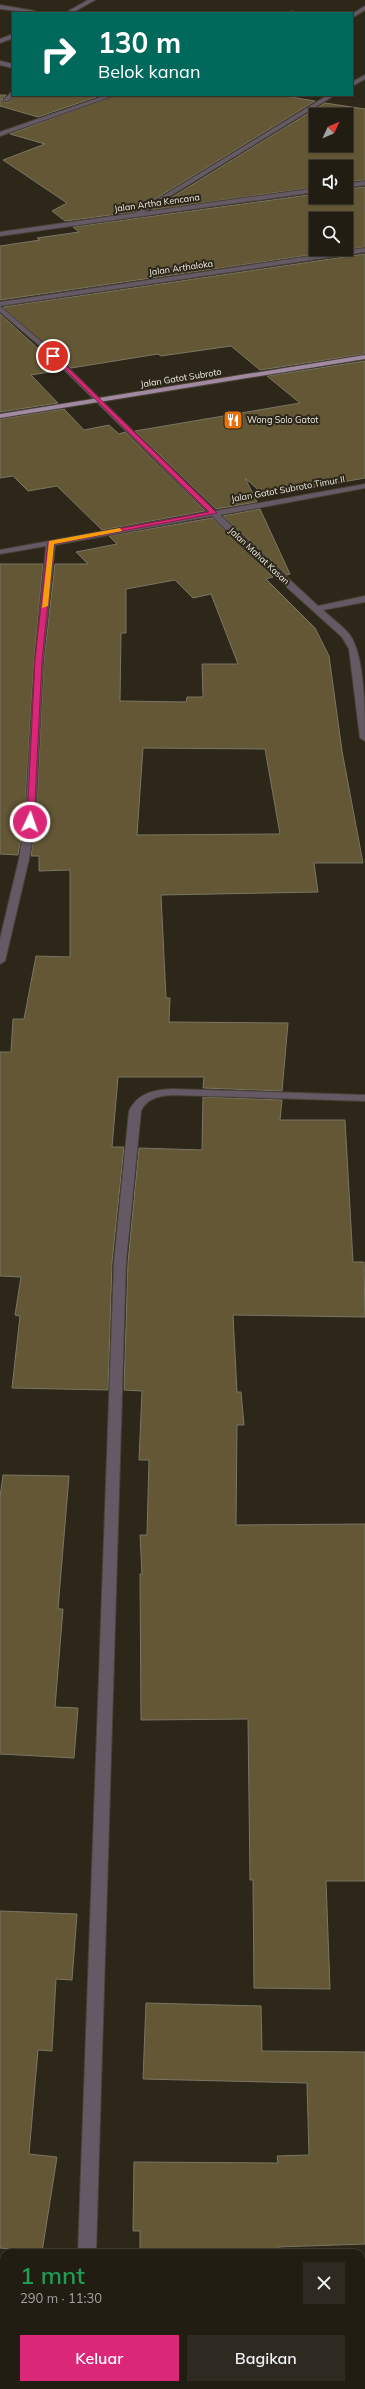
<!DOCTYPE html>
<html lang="id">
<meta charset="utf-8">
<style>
:root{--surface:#221d13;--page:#2e2a21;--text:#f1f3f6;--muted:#a2a2a0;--line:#3f3b33;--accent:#db2777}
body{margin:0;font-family:Mulish,sans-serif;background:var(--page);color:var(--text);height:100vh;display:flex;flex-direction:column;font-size:15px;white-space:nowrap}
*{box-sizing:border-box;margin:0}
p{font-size:13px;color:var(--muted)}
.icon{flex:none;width:22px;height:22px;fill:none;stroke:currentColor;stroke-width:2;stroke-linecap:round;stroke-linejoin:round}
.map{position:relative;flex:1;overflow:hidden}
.panel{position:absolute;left:0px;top:2249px;width:365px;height:140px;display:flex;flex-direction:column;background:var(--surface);border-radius:12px 12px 0 0;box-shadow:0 1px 3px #0004,0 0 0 1px var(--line)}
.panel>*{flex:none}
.guide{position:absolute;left:12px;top:12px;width:341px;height:84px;border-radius:0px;box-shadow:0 1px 3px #0004,0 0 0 1px var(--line);background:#00695c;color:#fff;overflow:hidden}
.needle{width:26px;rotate:46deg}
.buttons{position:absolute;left:309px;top:108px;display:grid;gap:8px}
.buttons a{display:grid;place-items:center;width:44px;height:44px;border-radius:0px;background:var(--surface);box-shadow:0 1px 3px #0004,0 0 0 1px var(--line);font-size:20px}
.pin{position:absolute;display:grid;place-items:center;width:34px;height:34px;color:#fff;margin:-17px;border:2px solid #fff;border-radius:50%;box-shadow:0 1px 4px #0007}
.me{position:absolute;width:44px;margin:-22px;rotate:3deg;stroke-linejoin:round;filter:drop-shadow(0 0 3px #0008)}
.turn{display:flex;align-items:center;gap:14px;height:84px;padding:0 20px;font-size:18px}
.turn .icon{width:52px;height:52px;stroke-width:2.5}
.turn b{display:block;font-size:28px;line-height:34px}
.round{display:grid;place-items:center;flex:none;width:42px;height:42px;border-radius:0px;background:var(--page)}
.head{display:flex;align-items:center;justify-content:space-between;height:68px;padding:0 20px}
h1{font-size:24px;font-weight:600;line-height:30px;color:#1e9e55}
.action{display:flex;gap:8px;margin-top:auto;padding:8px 20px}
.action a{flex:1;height:46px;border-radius:0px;background:var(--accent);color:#fff;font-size:16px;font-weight:600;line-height:46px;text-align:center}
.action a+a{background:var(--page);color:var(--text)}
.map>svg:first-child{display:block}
.building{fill:#635736;stroke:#7b7564;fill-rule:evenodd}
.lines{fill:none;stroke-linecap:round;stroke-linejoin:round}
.street-casing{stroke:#484235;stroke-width:2}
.primary-casing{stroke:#484235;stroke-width:2}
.street{fill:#645965;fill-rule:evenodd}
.primary{fill:#a089a1;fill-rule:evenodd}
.route{fill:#db2777;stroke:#8e194d}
.slow{fill:#f59e0b}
.labels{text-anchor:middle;stroke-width:4;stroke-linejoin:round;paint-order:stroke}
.far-street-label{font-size:9px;fill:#edeae0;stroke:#2d2719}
.far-poi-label{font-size:9px;fill:#edeae0;stroke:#2d2719;text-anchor:start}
</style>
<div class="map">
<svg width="365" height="2389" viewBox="0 0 365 2389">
<rect width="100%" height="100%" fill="#2d2719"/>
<path class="building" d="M0,95H6L2,99L4,102H9L15,95H102L38,117L0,106Z
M116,95H279L315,101L134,212L65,221L52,211L67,203L3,160L45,144L10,134Z
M325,103L365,109V180L346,182V167H316V187L151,210ZM316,115H346V145H316Z
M365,187V247L0,300V246L40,240L37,238L79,232L73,227L316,194V197H346V189ZM316,219H346V249H316Z
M365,254V354L260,370L231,346L161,356L158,354L71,368L3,307Z
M0,314L62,370L31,375L58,403L0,412Z
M365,361V478L265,496L245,478L257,502L216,509L135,431L300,403L267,376Z
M64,409L84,430L109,425L119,434L125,432L205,511L102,530L57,486L28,491L13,476L0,478V419Z
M260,509L290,574L287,575L223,516Z
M212,518L273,577L266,579L315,628L329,656L342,751L363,863H314L318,892L161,895L166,998H170L169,1022L288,1023L282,1091L203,1088L204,1077H118L112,1147H124L112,1262L108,1390L12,1388L20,1316L15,1315L21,1277L0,1276V1052H11L13,1019H24L36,956L70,957V870L39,871V856H31L36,822L44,660L55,564H88L76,552L117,544L109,536ZM175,580L193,598L211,594L238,664H202L203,697H187L186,702L120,701L121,633H126V589ZM143,748L265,749L280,834L137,835Z
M0,564H43L34,660L24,822L18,855L0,854Z
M203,1097L282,1100L280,1120H345L353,1262H364L365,1317L233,1315L237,1392H241L244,1425H237L236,1525L365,1524V1881H326L330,1989L254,1988L253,1880H250L248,1719L141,1720L140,1574H142L140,1535H147L149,1460H139L142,1391L124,1390L128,1262L139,1148L202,1150Z
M3,1475L69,1476L58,1609H63L55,1707L78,1708L74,1758L0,1754V1497Z
M0,1911L77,1914L72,1980L56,1979L52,2051L38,2050L29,2154L57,2157L42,2252L0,2248Z
M146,2003L261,2006L262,2051L365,2052V2244L278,2247L279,2253H140V2231H133L134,2162L278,2163L277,2156L309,2155L307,2083L143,2079Z"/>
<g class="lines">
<g class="street-casing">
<path id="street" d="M88,0H95L72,13H65Z
M0,5L35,11L38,13L0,9Z
M365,6V10L352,18V14Z
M291,11L294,12L295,13H288Z
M13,34V38L0,43V39Z
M0,61L13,64V68L0,65Z
M365,75V79L352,86V82Z
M13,91L14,95L8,101H4V99Z
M107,95H115L0,136V132Z
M328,95H335L144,212L316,188V192L0,236V232L135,213Z
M365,181V185L346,188V184Z
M365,248V252L0,306L44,344L215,511L365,484V488L220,515L318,606L365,596V602L323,610C331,618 343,626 350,635C365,657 365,714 365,741L360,738L349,649L342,637L251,555L212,516L55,545L43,660L35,822L29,859L5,961L0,964V939L19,859L25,822L35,660L46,546L0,554V550L208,512L40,346L0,312V302Z
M172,1089L365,1095V1101L172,1095C159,1096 147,1098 141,1111L126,1262L96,2253H78L114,1262L129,1111C138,1093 153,1090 172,1089Z
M74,2385H92V2389H74Z"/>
</g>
<g class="primary-casing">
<path id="primary" d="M365,355V359L0,418V414Z"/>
</g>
<use href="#street" class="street"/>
<use href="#primary" class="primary"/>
</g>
<path class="route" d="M51,355H55L217,513L54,544L42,660L34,822L30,825L27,822L35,660L48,542L209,512Z"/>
<path class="slow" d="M120,528L122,531L54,544L48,606L42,608L49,541Z"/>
<defs>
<g id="restaurant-square" transform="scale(1)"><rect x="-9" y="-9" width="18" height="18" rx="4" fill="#e8710a" stroke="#2d2719"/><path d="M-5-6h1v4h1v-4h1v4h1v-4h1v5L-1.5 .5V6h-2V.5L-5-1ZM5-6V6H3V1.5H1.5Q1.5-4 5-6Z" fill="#fff"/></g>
</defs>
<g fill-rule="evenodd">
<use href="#restaurant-square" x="233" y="420"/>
</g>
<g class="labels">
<g class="far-street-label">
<text transform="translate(157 203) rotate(-8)" y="3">Jalan Artha Kencana</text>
<text transform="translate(181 268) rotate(-8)" y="3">Jalan Arthaloka</text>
<text transform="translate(181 378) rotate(-9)" y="3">Jalan Gatot Subroto</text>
<text transform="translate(288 489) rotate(-10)" y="3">Jalan Gatot Subroto Timur II</text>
<text transform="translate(259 556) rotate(43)" y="3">Jalan Mahat Kasan</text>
</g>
<g class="far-poi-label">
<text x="247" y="423">Wong Solo Gatot</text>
</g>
</g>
</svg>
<div class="buttons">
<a><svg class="needle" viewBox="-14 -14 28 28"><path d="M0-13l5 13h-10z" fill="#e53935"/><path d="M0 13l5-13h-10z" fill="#a2a2a0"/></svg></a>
<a><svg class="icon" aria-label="sound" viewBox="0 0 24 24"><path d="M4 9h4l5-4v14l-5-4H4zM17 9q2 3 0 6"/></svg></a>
<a><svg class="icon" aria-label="search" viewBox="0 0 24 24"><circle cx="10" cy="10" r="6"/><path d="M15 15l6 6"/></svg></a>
</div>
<div class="pin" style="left:53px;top:356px;background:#d93025"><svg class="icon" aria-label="arrive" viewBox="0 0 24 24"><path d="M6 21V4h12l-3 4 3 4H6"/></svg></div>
<svg class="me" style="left:30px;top:822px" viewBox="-20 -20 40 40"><circle r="17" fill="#db2777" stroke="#fff" stroke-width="3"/><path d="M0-11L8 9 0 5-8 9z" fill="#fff"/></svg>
<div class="guide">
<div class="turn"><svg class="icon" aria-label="right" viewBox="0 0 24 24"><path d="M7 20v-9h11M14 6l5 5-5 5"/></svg><div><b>130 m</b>Belok kanan</div></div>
</div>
<section class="panel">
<div class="head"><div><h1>1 mnt</h1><p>290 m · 11:30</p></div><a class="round"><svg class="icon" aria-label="close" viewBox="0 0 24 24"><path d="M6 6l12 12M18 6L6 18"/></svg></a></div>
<div class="action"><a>Keluar</a><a>Bagikan</a></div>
</section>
</div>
